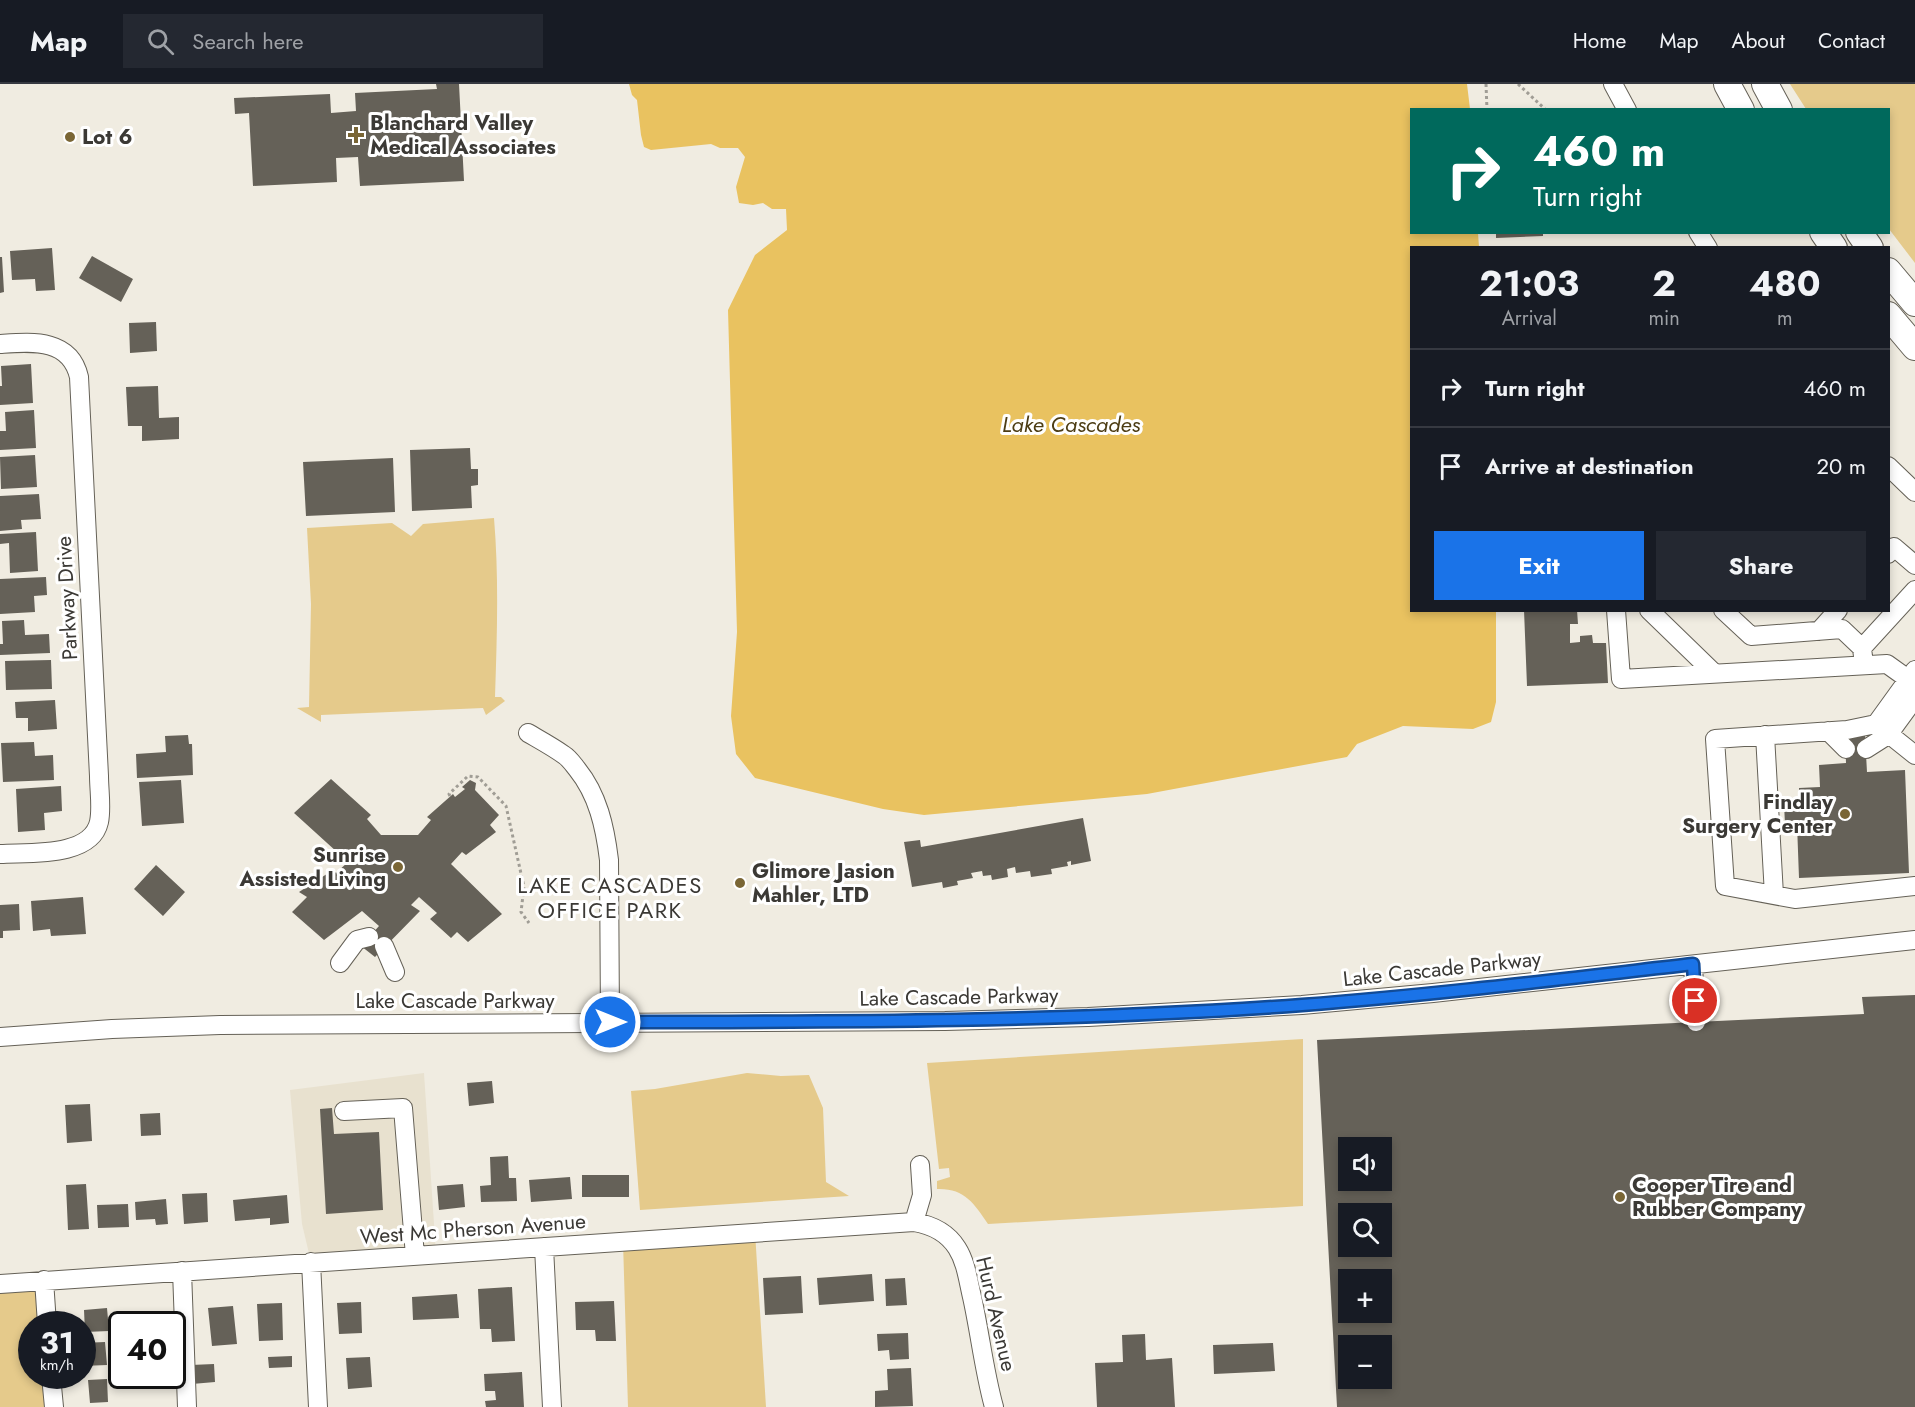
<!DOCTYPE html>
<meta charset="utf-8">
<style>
:root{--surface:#171b24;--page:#242831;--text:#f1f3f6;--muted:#9ea1a6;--line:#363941;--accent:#1a73e8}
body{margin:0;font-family:Jost,sans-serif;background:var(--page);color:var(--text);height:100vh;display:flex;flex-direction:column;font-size:22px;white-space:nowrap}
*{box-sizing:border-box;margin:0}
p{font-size:20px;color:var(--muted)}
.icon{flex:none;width:33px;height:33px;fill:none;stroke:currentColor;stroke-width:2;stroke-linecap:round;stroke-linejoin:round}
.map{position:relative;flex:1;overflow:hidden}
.side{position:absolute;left:1410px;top:162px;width:480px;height:366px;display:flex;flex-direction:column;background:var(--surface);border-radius:0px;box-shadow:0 3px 9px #0003}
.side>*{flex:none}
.hud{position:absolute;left:1410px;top:24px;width:480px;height:126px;border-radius:0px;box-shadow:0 3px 9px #0003;background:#00695c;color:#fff;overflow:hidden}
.controls{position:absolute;left:1338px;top:1053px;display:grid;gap:12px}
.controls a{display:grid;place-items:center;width:54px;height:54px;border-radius:0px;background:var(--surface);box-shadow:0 3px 9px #0003;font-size:30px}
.speed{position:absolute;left:18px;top:1227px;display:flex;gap:12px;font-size:30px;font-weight:700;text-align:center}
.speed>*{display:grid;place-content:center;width:78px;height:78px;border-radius:50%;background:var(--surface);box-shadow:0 3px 9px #0003;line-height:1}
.speed small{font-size:15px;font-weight:400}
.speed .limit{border:3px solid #111;border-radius:9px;background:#fff;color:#111}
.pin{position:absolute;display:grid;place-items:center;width:51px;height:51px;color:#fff;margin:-26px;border:3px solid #fff;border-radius:50%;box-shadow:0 2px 6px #0007}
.me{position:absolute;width:66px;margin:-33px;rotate:90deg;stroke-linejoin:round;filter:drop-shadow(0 0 4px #0008)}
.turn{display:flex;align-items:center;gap:21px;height:126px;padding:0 24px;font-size:27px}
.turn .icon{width:78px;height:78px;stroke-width:2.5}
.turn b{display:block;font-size:42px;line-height:51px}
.eta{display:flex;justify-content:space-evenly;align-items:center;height:102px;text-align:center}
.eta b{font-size:36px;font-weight:700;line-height:42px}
.action{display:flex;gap:12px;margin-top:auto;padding:12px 24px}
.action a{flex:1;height:69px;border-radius:0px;background:var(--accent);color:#fff;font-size:24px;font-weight:700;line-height:69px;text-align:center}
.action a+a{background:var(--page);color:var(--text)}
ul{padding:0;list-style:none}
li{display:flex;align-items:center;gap:18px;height:78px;padding:0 24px;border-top:2px solid var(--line)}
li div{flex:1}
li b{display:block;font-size:22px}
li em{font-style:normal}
header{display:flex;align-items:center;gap:36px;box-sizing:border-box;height:84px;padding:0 30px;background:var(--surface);border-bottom:2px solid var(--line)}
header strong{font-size:28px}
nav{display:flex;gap:33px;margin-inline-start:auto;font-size:21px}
.search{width:420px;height:54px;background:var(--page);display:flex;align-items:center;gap:15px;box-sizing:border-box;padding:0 21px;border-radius:0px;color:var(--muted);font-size:22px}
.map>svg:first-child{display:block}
.built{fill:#e8e1cf}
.green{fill:#e5ca8b}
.water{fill:#e9c260}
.building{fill:#656158;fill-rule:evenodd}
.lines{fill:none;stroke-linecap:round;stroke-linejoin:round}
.minor-casing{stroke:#656157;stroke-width:20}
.highway-casing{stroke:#656157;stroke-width:28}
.path{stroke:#a09d95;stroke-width:3;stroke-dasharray:3 3;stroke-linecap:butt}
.minor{stroke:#fff;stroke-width:18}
.highway{stroke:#fff;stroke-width:26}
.route-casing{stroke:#114b97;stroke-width:15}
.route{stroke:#1a73e8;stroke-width:10}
.poi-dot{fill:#7a6635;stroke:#fff;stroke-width:2}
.labels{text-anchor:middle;stroke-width:6;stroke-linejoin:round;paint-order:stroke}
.poi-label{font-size:21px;font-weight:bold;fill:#3b3935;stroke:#fff;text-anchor:start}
.street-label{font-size:21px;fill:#3b3935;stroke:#fff}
.water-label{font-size:22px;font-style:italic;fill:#4d3d14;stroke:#fff}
.neighbourhood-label{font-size:22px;letter-spacing:1.5px;fill:#3b3935;stroke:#fff}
</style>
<header>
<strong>Map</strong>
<div class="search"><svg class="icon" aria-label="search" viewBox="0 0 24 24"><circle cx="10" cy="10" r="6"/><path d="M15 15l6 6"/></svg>Search here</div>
<nav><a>Home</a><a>Map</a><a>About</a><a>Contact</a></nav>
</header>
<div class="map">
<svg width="1915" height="1323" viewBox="0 0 1915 1323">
<rect width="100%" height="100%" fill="#f0ece1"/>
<path class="built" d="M424,989L436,1170L311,1178L302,1140L290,1006Z"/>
<path class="green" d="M1790,0H1915V179L1889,145L1888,26L1806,25Z
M494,434C499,494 497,553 495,613H501L505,617L486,631L483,624L321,631V638L297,624L309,623L311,520L307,444L392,439L411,452L423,440Z
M1303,955V1122L988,1140C974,1119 964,1104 937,1105V1097L950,1093L949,1084L939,1085L927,979Z
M747,989L781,992L809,991L823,1024L826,1098L849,1112L640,1126L631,1007L655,1005Z
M755,1148L766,1323H628L623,1158Z
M44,1196L47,1240H32V1292H51L54,1323H0V1200Z"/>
<path class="water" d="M629,0H1467L1470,25L1412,26V148L1478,149L1479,163L1412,164V526L1496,527V618L1491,638L1473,645L1403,642L1357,660L1347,673L1147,710L924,731L883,725L755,694L736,670L731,632L737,548L728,226L755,171L787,146L786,125H772L763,119L753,121L739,119L736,103L745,73L738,64H720L711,60L651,66L644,63L641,51L637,16L632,11Z"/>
<path class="building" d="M436,0H459L464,97L360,102L358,73L336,74L337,98L253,102L249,29L235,30L234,14L330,10L331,29L356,27L355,9L437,5Z
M1496,148H1543V152L1496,154Z
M52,164L55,206L36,207L35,195L12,196L10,167Z
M92,172L133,195L121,218L79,194Z
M0,173H2L4,208L0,209Z
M156,238L157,267L130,269L129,239Z
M31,280L33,319L0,321V302H2L1,282Z
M158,302L159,334L179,333V355L142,357V342H128L126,303Z
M34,326L36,364L0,366V347H6L5,328Z
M470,364L471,385H478V401L471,402L472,424L412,427L410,366Z
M35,371L37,403L1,405L0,373Z
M393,374L395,428L306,432L303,378Z
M39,410L41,435L21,436L22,445L0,447V412Z
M36,448L38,487L10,489L9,459L0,460V450Z
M46,493L47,511L34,512L35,528L0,530V495Z
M1524,526H1577L1578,540H1570V559L1580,558V552L1592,551L1593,559H1606L1608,599L1527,602Z
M24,536L25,551L49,550L50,569L0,571V560H3L2,537Z
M51,576L52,605L6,606L5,577Z
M55,616L57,645L28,647V634H16L15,618Z
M188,651L189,660H192L193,691L137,694L136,670L166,668L165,652Z
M1865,652L1867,688L1905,686L1909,789L1799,794L1797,740L1785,741L1784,719L1799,718V704L1820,703L1819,681L1846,679L1845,653Z
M34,658L35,672L53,671L54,696L3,698L1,659Z
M331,695L371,731L367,735L381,751H418L431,736L427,733L453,710L455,713L465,705L462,703L470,696L476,699L475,706L499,731L490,741L496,748L466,771L462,768L451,780L502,830L468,858L457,848L451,854L430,835L437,829L419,813L411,821L420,827L375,873L361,862L379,842L362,827L324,856L292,828L307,813L299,808L333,786L336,789L348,778L294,729Z
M181,696L184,739L142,742L139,698Z
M61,702L62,727L44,729L45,746L18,748L16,705Z
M1083,734L1091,777L1071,781V777L1067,778L1068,782L1051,785L1052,790L1031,793L1030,787L1016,789L1015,783L1007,785L1008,793L992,796L991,791L983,792L982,787L971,789L973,794L957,797L958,801L943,804L942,798L912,803L904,758L920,756L921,763Z
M156,781L185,808L163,832L134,805Z
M83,813L86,850L51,852L50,845L33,847L31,817Z
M19,820L20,846L3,847V854H0V821Z
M1915,911V1323H1337L1317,956L1864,930L1862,913ZM1348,1064H1382V1096H1348ZM1348,1130H1382V1162H1348ZM1348,1196H1382V1228H1348ZM1348,1262H1382V1294H1348Z
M492,997L494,1019L469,1022L467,999Z
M90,1020L92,1057L67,1059L65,1021Z
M332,1024L334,1050L379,1048L383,1126L326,1130L320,1025Z
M160,1029L161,1051L141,1052L140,1030Z
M508,1072L509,1094H516L517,1117L481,1118L480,1102L491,1101L490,1073Z
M582,1091H629V1113H582Z
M570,1093L572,1115L531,1118L529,1096Z
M86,1100L89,1145L68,1146L66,1101Z
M463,1100L465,1123L439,1126L437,1102Z
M207,1109L208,1138L184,1140L182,1110Z
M287,1111L289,1139L270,1141V1134L235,1137L233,1116Z
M166,1115L168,1140L156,1141L155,1135L136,1136L135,1118Z
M128,1120L129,1143L98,1144L97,1121Z
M872,1190L874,1217L819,1221L817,1194Z
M801,1192L803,1229L765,1231L763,1194Z
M905,1194L907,1221L886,1222L885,1195Z
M512,1203L515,1257L492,1258L491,1245H480L478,1205Z
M457,1210L459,1234L413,1236L412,1213Z
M614,1217L616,1257H596L595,1246H576L575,1218Z
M361,1218L362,1249L339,1250L337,1219Z
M282,1219L283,1256L259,1257L257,1220Z
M233,1222L237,1260L212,1262L208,1224Z
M107,1224L109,1247L85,1248L84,1226Z
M908,1249L909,1275L890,1276L889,1266L878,1267L877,1250Z
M1145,1250L1146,1276L1172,1274L1175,1323H1097L1095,1279L1123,1278L1122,1251Z
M105,1258L107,1281L82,1282V1259Z
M1273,1259L1275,1287L1214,1290L1213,1261Z
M292,1272V1283L269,1284L268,1273Z
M370,1273L372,1303L348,1305L346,1274Z
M214,1280L215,1298L192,1300L191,1281Z
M911,1284L913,1322L875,1323V1307L888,1306L887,1285Z
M522,1288L524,1323H486L485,1317L496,1316L495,1307H485L484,1290Z
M107,1295L108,1318L90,1319L88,1296Z"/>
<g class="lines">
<g class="minor-casing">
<path id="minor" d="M1613,0L1627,26
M1698,148L1708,164
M0,260C32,258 70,254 79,293L99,692C99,706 102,724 99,738C91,774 28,768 0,770
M1888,382L1915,408
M1888,470L1894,463L1915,481
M1616,526L1621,595L1887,580L1915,600
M1649,526L1715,590
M1723,526L1751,552L1842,545L1862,564L1864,581
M1819,547L1838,526
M1862,564L1915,506
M1876,640L1847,646L1715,655L1725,802L1795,815L1915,802
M1876,640L1915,586
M1880,643L1915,671
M1828,647L1846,665
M528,649C540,656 553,663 564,671C569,674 573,680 577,685C598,711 605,743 609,776L610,938
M1765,651L1774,811
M1866,665L1888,651L1915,614
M384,862L395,888
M340,879L357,856L369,853
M1693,881L1696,938
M0,953L112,945L220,941L945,937L1088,933L1302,921L1433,909L1915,856
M344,1027L403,1024L415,1172
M914,1138L922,1111L920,1081
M544,1163L552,1323
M311,1178L318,1323
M182,1187L187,1323
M44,1196L47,1240
M0,1200L914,1138C932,1141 947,1148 957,1164C966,1178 968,1196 972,1213C980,1249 984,1287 994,1323
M51,1292L54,1323"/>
</g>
<g class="highway-casing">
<path id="highway" d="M1727,0L1741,26
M1765,0L1779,26
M1823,148L1834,164
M1859,148L1870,164
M1888,187L1915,219
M1888,231L1915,263"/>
</g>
<path class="path" d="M1486,0L1487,26
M1518,0L1546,26
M450,712L449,710L468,692L478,693L506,722L524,803L521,828L529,839"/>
<use href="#minor" class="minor"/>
<use href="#highway" class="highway"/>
</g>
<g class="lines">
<g class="route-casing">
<path id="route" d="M610,938C841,938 1072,938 1302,921C1433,911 1563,895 1693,880L1695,917"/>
</g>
<use href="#route" class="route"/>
</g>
<g class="poi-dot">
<path d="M353 42h6v6h6v6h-6v6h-6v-6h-6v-6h6z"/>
<circle cx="70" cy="53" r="6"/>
<circle cx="1845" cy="730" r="6"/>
<circle cx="398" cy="783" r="6"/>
<circle cx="740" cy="799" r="6"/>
<circle cx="1620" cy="1113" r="6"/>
</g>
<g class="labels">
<g class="poi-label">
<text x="370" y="46">Blanchard Valley<tspan x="370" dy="24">Medical Associates</tspan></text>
<text x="82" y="60">Lot 6</text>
<text x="1833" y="725" text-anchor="end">Findlay<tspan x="1833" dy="24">Surgery Center</tspan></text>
<text x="386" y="778" text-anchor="end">Sunrise<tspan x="386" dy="24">Assisted Living</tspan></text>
<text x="752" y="794">Glimore Jasion<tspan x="752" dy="24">Mahler, LTD</tspan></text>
<text x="1632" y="1108">Cooper Tire and<tspan x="1632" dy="24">Rubber Company</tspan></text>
</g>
<g class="street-label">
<text transform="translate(67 514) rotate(-93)" y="7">Parkway Drive</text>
<text transform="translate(1442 885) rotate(-6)" y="7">Lake Cascade Parkway</text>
<text transform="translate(959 913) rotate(-1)" y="7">Lake Cascade Parkway</text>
<text x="455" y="924">Lake Cascade Parkway</text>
<text transform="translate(473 1145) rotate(-4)" y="7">West Mc Pherson Avenue</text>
<text transform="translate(996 1230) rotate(77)" y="7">Hurd Avenue</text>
</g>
<g class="water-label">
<text x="1071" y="348">Lake Cascades</text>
</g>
<g class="neighbourhood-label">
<text x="610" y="809">LAKE CASCADES<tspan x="610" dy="25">OFFICE PARK</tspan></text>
</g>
</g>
</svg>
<div class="controls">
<a><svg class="icon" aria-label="sound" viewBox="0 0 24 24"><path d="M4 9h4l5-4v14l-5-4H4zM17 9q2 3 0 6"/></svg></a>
<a><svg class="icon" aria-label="search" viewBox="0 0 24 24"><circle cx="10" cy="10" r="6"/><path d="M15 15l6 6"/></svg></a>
<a>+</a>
<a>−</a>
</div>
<div class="speed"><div>31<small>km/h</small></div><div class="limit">40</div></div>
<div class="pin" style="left:1695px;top:917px;background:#d93025"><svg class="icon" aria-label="arrive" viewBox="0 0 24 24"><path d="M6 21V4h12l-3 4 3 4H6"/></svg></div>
<svg class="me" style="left:610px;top:938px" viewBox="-20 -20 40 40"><circle r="17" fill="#1a73e8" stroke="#fff" stroke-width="3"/><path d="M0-11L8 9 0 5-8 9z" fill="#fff"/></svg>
<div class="hud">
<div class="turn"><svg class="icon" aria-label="right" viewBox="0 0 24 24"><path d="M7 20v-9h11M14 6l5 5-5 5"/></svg><div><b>460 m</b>Turn right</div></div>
</div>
<section class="side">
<div class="eta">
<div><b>21:03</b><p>Arrival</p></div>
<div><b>2</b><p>min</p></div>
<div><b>480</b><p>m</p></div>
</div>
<ul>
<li><svg class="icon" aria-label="right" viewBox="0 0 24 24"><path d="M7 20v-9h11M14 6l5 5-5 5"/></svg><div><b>Turn right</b></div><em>460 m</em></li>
<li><svg class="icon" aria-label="arrive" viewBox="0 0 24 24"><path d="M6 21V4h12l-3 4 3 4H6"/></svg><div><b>Arrive at destination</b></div><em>20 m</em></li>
</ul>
<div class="action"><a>Exit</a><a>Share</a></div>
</section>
</div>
